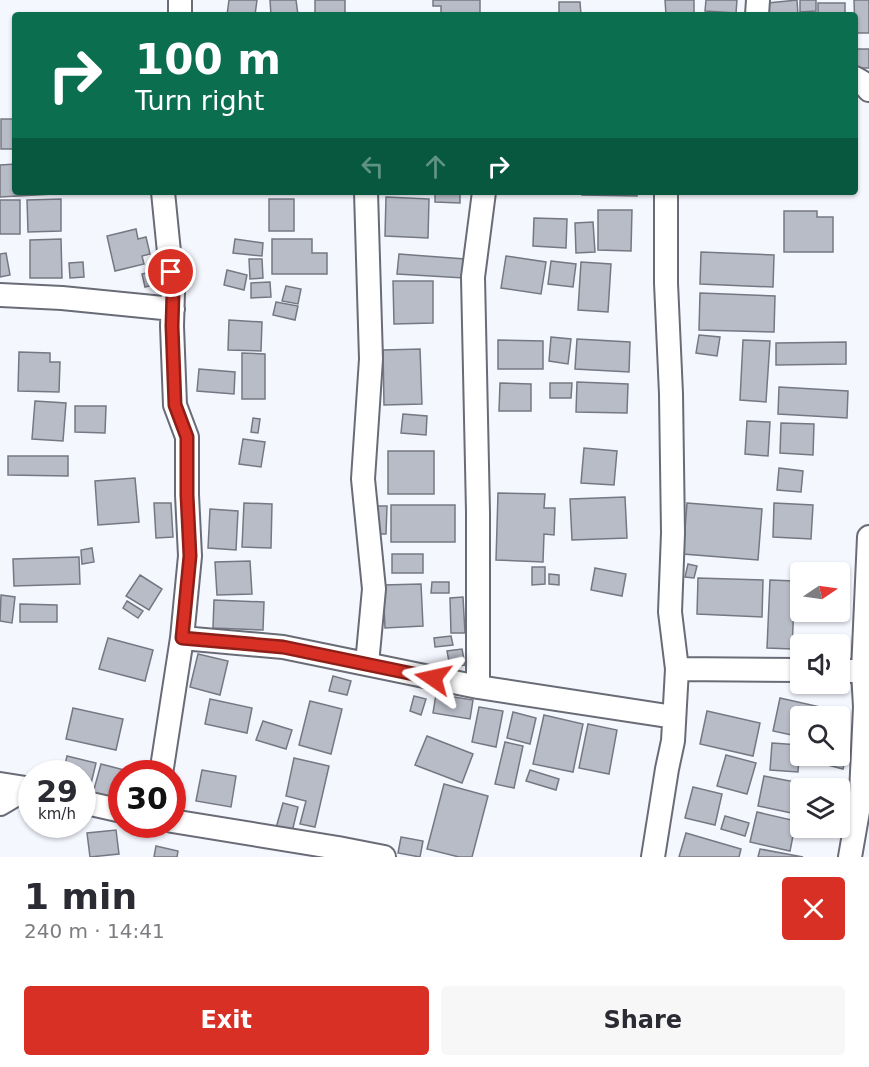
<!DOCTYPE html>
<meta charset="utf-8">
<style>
:root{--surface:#fff;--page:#f7f7f7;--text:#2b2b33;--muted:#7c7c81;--accent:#d93025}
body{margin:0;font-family:"DejaVu Sans",sans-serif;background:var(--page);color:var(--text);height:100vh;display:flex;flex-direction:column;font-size:22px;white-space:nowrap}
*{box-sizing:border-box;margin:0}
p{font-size:20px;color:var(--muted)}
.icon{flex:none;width:33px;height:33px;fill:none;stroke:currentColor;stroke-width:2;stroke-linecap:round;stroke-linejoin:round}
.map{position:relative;height:857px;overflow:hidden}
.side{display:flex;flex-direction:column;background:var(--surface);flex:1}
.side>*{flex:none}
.banner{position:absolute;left:12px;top:12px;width:846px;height:183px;border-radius:6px;box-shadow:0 2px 4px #0004;background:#0b6e4f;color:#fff;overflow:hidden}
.needle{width:39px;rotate:77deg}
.fabs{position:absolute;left:790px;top:562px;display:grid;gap:12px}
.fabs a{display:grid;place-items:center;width:60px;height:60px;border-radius:6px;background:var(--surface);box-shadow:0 2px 4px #0004;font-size:30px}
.speed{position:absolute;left:18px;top:760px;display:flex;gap:12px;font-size:30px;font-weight:700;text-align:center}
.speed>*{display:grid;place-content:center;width:78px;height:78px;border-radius:50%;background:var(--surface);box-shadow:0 2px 4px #0004;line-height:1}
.speed small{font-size:15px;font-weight:400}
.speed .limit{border:9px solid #d22;background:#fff;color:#111}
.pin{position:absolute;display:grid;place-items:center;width:51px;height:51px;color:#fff;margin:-26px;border:3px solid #fff;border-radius:50%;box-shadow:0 2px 6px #0007}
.me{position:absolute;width:66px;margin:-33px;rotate:281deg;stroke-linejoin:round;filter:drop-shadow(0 0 4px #0008)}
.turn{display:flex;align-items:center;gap:21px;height:126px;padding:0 24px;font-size:27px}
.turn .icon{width:78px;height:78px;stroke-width:2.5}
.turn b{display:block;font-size:42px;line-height:51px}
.lanes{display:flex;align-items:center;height:57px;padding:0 24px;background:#0003;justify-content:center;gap:30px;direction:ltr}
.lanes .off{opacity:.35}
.round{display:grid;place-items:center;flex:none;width:63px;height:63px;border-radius:6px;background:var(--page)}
.summary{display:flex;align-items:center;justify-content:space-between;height:102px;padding:0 24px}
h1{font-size:36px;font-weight:600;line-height:45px}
.button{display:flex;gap:12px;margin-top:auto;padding:12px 24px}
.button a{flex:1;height:69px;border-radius:6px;background:var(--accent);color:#fff;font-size:24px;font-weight:600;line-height:69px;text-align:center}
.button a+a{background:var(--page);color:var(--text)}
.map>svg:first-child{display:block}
.building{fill:#b8bcc7;stroke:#757882;stroke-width:1.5}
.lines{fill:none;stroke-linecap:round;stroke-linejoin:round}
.minor-casing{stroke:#696c76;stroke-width:26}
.minor{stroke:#fff;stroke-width:22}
.route-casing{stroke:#8d1f18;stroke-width:15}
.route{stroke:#d93025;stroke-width:10}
</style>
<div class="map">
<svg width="869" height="857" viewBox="0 0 869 857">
<rect width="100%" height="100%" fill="#f5f7ff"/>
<path class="building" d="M229,0H257L255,15H227Z
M270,0H296L298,15H271Z
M315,0H345V15H315Z
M433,0H480V15H441V6H433Z
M665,0H694V15H666Z
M706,0H737L736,13L705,11Z
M797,0L798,15H768V3Z
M800,0H816V11L800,12Z
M854,0H869V33H855Z
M559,2H580L581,15H559Z
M818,3H845V15H818Z
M855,49H869V68H855Z
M1,119H15V149H1Z
M15,164V192H53V194L0,197V165Z
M113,192H141V193L113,194Z
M379,192H460V203L435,202V193Z
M582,192H637V196L582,195Z
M386,197L429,199L428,238L385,236Z
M61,199V231L28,232L27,200Z
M269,199H294V231H269Z
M0,200H20V234H0Z
M598,210H632L631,251L598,250Z
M784,211H817V217H833V252H784Z
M534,218L567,219L566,248L533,246Z
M593,222L595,252L576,253L575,223Z
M136,229L138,239L146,237L150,254L142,256L144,264L115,271L107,236Z
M61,239L62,278H30V240Z
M235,239L263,243L262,256L233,253Z
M272,239H312V253H327V274H272Z
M701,252L774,255L773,287L700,284Z
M6,253L10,275L0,277V254Z
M399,254L465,259L464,278L397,274Z
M506,256L546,262L541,294L501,288Z
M249,259H262L263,278L250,279Z
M551,261L576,264L573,287L548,284Z
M83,262L84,277L70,278L69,263Z
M581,262L611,264L608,312L578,310Z
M158,270L161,283L145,287L142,274Z
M227,270L247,275L244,290L224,285Z
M393,281H433V323L394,324Z
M270,282L271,297L251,298V283Z
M286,286L301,289L298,304L282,301Z
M700,293L775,296L774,332L699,330Z
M276,302L298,306L295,320L273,315Z
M229,320L262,322L261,351L228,350Z
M699,335L720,337L717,356L696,353Z
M551,337L571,339L568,364L549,361Z
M577,339L630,342L629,372L575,369Z
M498,340L543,341V369H498Z
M743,340L770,341L766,402L740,400Z
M846,342V364L776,365V343Z
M420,349L422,404L384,405L383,350Z
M19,352L50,353V362H60L59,392L18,391Z
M242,353L265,354V399H242Z
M199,369L235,372L234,394L197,391Z
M577,382L628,384L627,413L576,412Z
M500,383L531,384V411H499Z
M550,383H572L571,398H550Z
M779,387L848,391L847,418L778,414Z
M35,401L66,403L63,441L32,439Z
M75,406H106L105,433L75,432Z
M403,414L427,416L426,435L401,433Z
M253,418L260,419L258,433L251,432Z
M747,421L770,422L768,456L745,454Z
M781,423L814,424L813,455L780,453Z
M243,439L265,442L261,467L239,464Z
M584,448L617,451L614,485L581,483Z
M388,451H434V494H388Z
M8,456H68V476L8,475Z
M779,468L803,471L801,492L777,490Z
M135,478L139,522L98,525L95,481Z
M498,493L545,494L544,508H555L554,535L544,534L543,562L496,560Z
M625,497L627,538L572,540L570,499Z
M154,503H171L173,537L156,538Z
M244,503L272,504L271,548L242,547Z
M687,503L762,509L758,560L683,554Z
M774,503L813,505L811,539L773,537Z
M391,505H455V542H391Z
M373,506H387L386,534H373Z
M210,509L238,511L236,550L208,548Z
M92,548L94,562L82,564L81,550Z
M392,554H423V573H392Z
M79,557L80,584L14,586L13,559Z
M250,561L252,594L217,595L215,562Z
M688,564L697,566L694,578L685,577Z
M532,567H545V584L532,585Z
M595,568L626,574L622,596L591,590Z
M549,574L559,575V585L549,584Z
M140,575L162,589L149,610L126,596Z
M698,578L763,580L762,617L697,614Z
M770,580L795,581L792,649L767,648Z
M432,582H449V593H431Z
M421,584L423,626L385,628L383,585Z
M1,595L15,597L12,623L0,621Z
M463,597L465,633H451L450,598Z
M214,600L264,602L263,630L213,628Z
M127,601L143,611L138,618L123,608Z
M20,604L57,605V622H20Z
M451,636L453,645L435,647L434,638Z
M804,636L835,638V645H803Z
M108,638L153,650L145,681L99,669Z
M462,649L465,665L450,667L447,651Z
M198,654L228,661L220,695L190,687Z
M333,676L351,681L347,695L329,691Z
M436,694L473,700L470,719L433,713Z
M414,696L426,699L421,715L410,711Z
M780,698L838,711L837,717H801V737L773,731Z
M210,699L252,708L247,733L205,724Z
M310,701L342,709L331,754L299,745Z
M479,707L503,711L496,747L472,742Z
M73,708L123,719L116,750L66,739Z
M707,711L760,723L753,756L700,744Z
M513,712L536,718L530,744L507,738Z
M544,715L583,724L573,772L533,764Z
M263,721L292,730L286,749L256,740Z
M588,724L617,730L609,774L579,768Z
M427,736L473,754L462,783L415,765Z
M505,742L523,746L514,788L495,784Z
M772,743L800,745L798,772L770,770Z
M840,750L847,752L843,769L805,759L806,756H840Z
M726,755L756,763L747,794L717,786Z
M67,756L96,763L89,792L82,790V774H63Z
M294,758L329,766L315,827L300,824L306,801L286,796Z
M101,764L132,772L131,774H122V800L93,793Z
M202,770L236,776L231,807L196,801Z
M530,770L559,779L556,790L526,781Z
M764,776L831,789H801V815L758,806Z
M444,784L488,796L472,857H459L427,849Z
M693,787L722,794L715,825L685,818Z
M283,803L298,807L292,832L276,828Z
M757,812L796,821L790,851L750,842Z
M725,816L749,823L745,836L721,829Z
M116,830L119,854L90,857L87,833Z
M686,833L741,849L739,857H679Z
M401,837L423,841L420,857L398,853Z
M156,846L178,851L177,857H154Z
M760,849L803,857H758Z"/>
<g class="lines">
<g class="minor-casing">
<path id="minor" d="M180,15V0
M757,15L758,0
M855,78L862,82L869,90
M366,192L371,359L363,479L374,589L367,664
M0,295L62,298L173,309
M182,638L283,647L478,687L674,717
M677,669L801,670
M840,671H869
M478,687V512L473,277L484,192
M161,774L182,638L190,556L187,495V437L175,405L172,326L173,292L163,192
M0,784L32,789
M82,802L122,811
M0,804L27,788
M172,821L338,848L384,857
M653,857L667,769L673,741L677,669L670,612L673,533L671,394L666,283V192
M850,857L861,794L865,707L863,671L869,537"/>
</g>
<use href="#minor" class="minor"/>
</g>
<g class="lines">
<g class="route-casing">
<path id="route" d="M171,272L173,292L172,326L175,405L187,437V495L190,556L182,638L283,647L433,678"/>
</g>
<use href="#route" class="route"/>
</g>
</svg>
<div class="fabs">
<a><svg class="needle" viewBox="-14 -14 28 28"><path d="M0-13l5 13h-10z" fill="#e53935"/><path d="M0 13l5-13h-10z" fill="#7c7c81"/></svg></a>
<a><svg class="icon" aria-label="sound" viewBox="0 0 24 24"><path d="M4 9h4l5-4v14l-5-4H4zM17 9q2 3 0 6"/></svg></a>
<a><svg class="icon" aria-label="search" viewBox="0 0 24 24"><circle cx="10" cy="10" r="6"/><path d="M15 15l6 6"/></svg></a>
<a><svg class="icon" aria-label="layers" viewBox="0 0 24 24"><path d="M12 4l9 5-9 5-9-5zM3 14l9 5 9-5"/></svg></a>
</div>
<div class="speed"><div>29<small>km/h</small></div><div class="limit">30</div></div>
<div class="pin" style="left:171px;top:272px;background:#d93025"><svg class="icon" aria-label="arrive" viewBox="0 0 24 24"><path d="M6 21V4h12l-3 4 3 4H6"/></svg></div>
<svg class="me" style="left:433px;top:678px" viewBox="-20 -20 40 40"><path d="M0-17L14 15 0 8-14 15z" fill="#d93025" stroke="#fff" stroke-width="4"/></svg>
<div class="banner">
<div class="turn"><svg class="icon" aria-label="right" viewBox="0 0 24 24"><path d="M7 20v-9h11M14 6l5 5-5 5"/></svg><div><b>100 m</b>Turn right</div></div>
<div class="lanes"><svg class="icon off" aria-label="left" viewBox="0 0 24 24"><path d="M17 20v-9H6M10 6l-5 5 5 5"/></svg><svg class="icon off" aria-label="ahead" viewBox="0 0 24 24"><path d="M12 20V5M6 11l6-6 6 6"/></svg><svg class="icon" aria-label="right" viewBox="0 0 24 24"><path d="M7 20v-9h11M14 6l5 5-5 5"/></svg></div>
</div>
</div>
<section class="side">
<div class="summary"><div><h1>1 min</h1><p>240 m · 14:41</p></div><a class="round" style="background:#d93025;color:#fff"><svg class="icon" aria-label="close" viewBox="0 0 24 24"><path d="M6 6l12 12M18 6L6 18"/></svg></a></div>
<div class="button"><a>Exit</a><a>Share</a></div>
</section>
